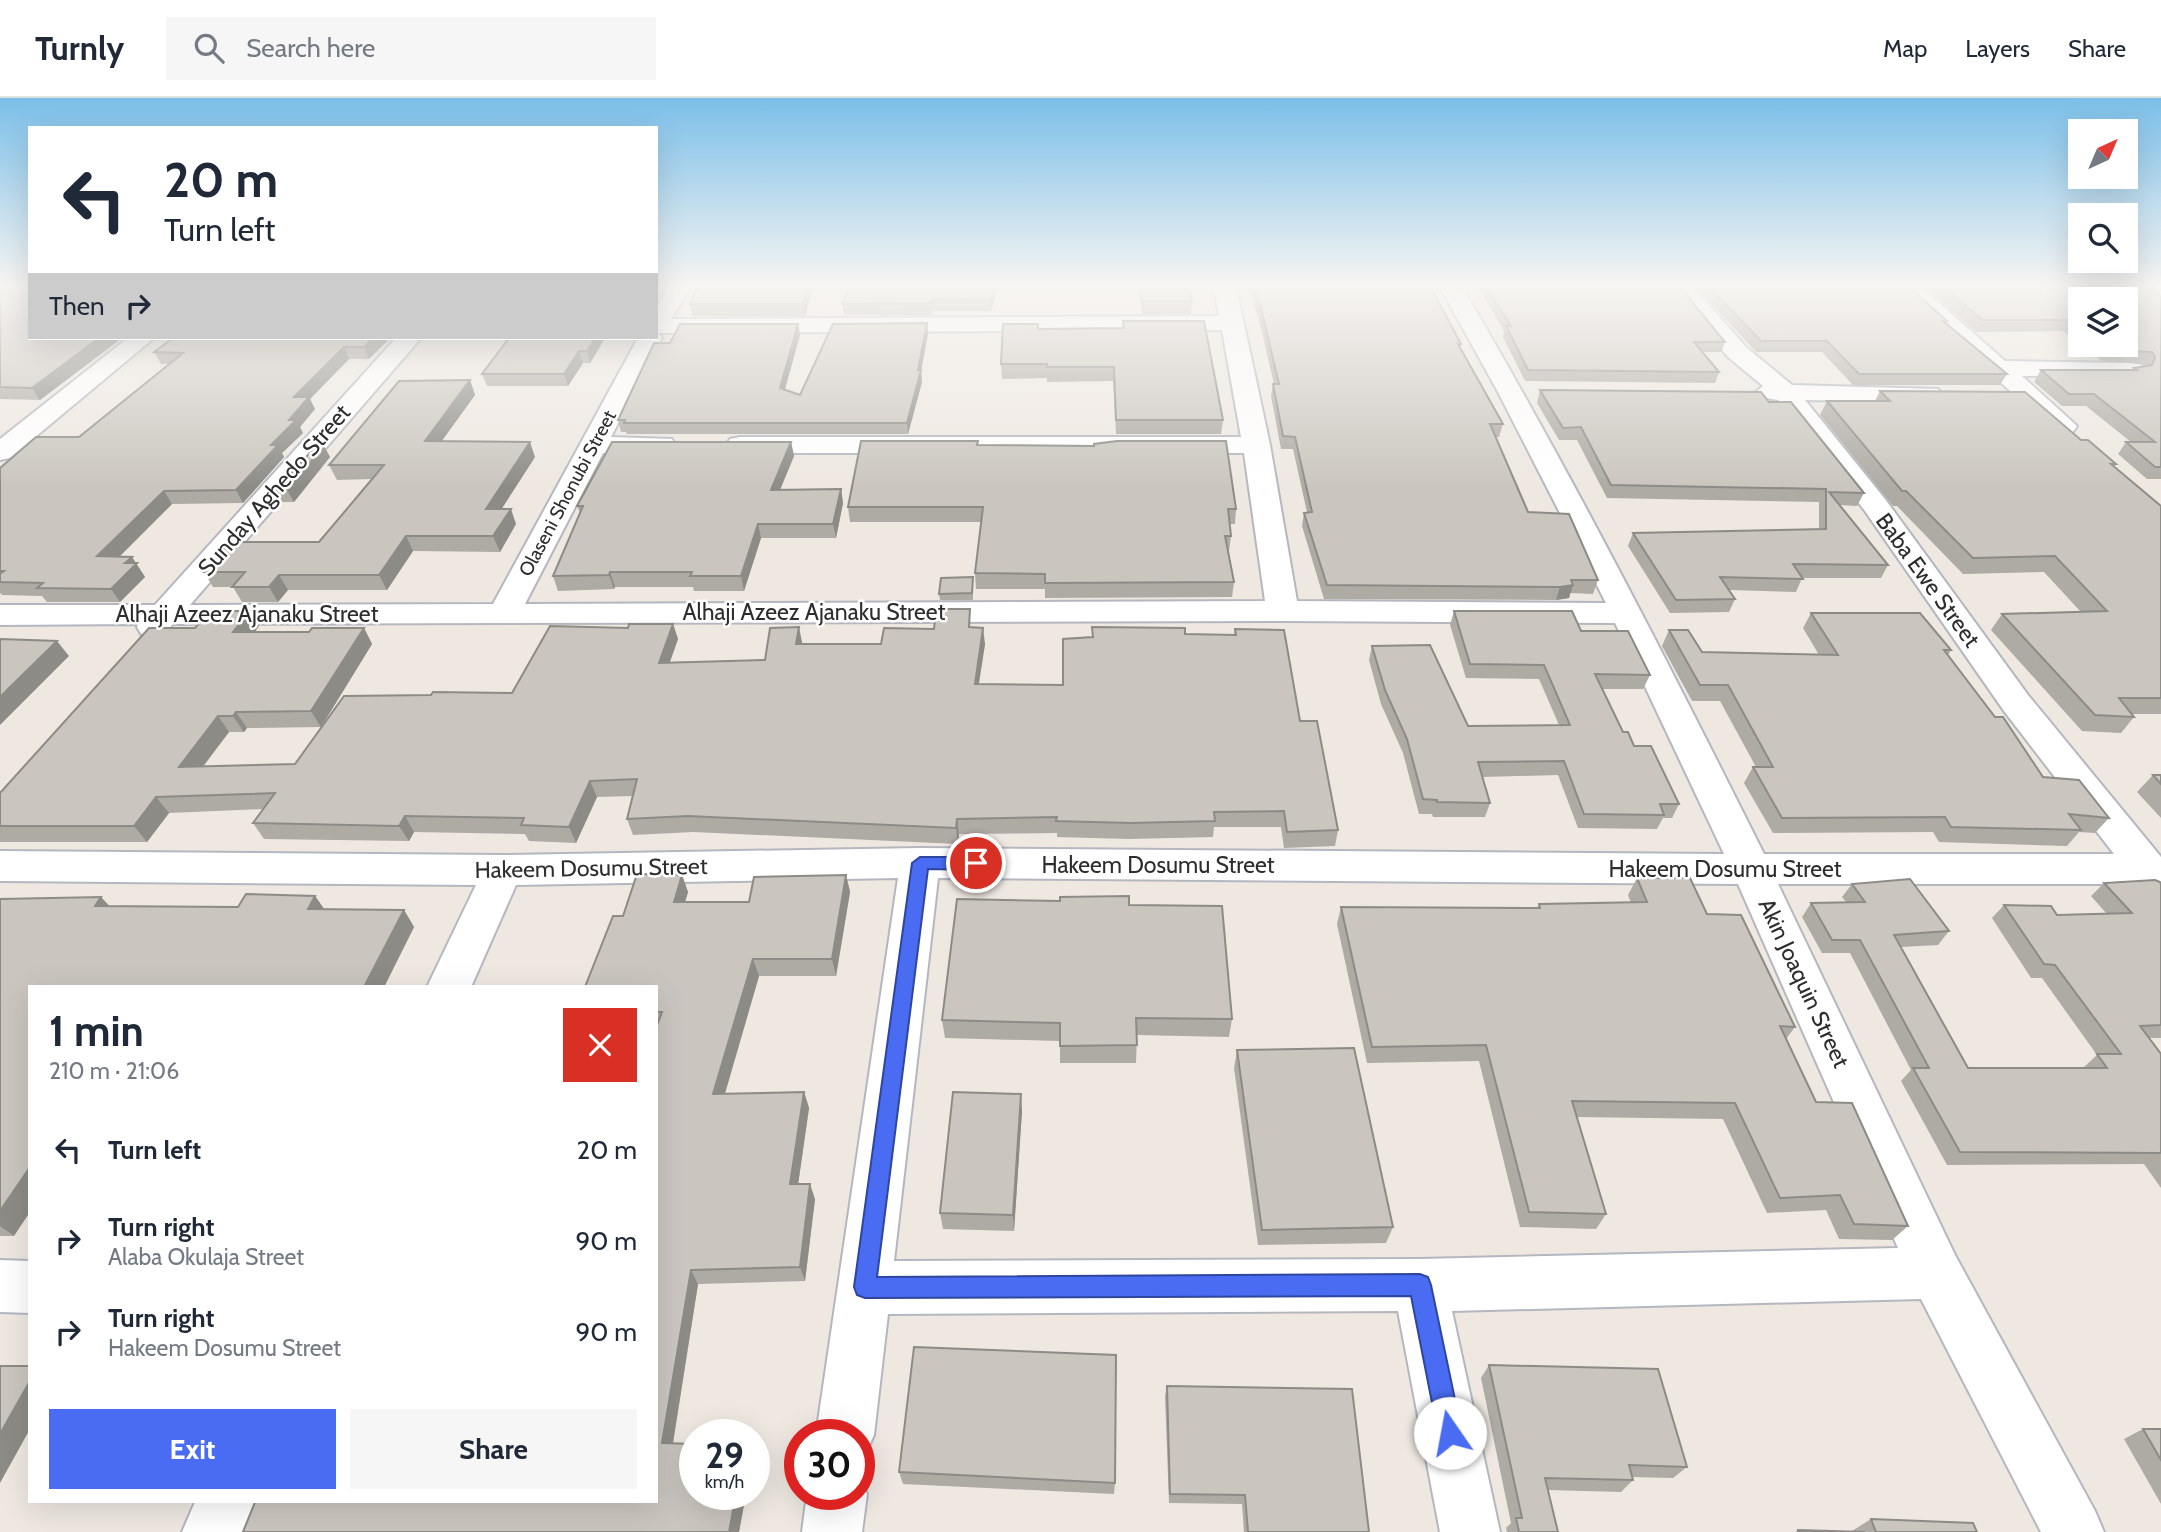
<!DOCTYPE html>
<meta charset="utf-8">
<style>
:root{--surface:#fff;--page:#f6f6f7;--text:#1f2937;--muted:#747a83;--line:#e0e1e3;--accent:#496cf3}
body{margin:0;font-family:Cabin,sans-serif;background:var(--page);color:var(--text);height:100vh;display:flex;flex-direction:column;font-size:26px;white-space:nowrap}
*{box-sizing:border-box;margin:0}
p{font-size:23px;color:var(--muted)}
.icon{flex:none;width:38px;height:38px;fill:none;stroke:currentColor;stroke-width:2;stroke-linecap:round;stroke-linejoin:round}
.map{position:relative;flex:1;overflow:hidden}
.side{position:absolute;left:28px;top:887px;width:630px;height:518px;display:flex;flex-direction:column;background:var(--surface);border-radius:0px;box-shadow:0 7px 28px #0002}
.side>*{flex:none}
.top-card{position:absolute;left:28px;top:28px;width:630px;height:214px;border-radius:0px;box-shadow:0 7px 28px #0002;background:#fff;color:var(--text);overflow:hidden}
.needle{width:46px;rotate:44deg}
.tools{position:absolute;left:2068px;top:21px;display:grid;gap:14px}
.tools a{display:grid;place-items:center;width:70px;height:70px;border-radius:0px;background:var(--surface);box-shadow:0 7px 28px #0002;font-size:35px}
.speed{position:absolute;left:679px;top:1321px;display:flex;gap:14px;font-size:35px;font-weight:700;text-align:center}
.speed>*{display:grid;place-content:center;width:91px;height:91px;border-radius:50%;background:var(--surface);box-shadow:0 7px 28px #0002;line-height:1}
.speed small{font-size:18px;font-weight:400}
.speed .limit{border:10px solid #d22;background:#fff;color:#111}
.pin{position:absolute;display:grid;place-items:center;width:60px;height:60px;color:#fff;margin:-30px;border:4px solid #fff;border-radius:50%;box-shadow:0 2px 7px #0007}
.me{position:absolute;width:77px;margin:-38px;rotate:348deg;stroke-linejoin:round;filter:drop-shadow(0 0 5px #0008)}
.turn{display:flex;align-items:center;gap:24px;height:147px;padding:0 21px;font-size:32px}
.turn .icon{width:91px;height:91px;stroke-width:2.5}
.turn b{display:block;font-size:49px;line-height:60px}
.then{display:flex;align-items:center;height:66px;padding:0 21px;background:#0003;gap:14px;font-size:26px}
.round{display:grid;place-items:center;flex:none;width:74px;height:74px;border-radius:0px;background:var(--page)}
.overview{display:flex;align-items:center;justify-content:space-between;height:119px;padding:0 21px}
h1{font-size:42px;font-weight:700;line-height:52px}
.primary-button{display:flex;gap:14px;margin-top:auto;padding:14px 21px}
.primary-button a{flex:1;height:80px;border-radius:0px;background:var(--accent);color:#fff;font-size:28px;font-weight:700;line-height:80px;text-align:center}
.primary-button a+a{background:var(--page);color:var(--text)}
ul{padding:0;list-style:none}
li{display:flex;align-items:center;gap:21px;height:91px;padding:0 21px}
li div{flex:1}
li b{display:block;font-size:26px}
li em{font-style:normal}
header{display:flex;align-items:center;gap:42px;box-sizing:border-box;height:98px;padding:0 35px;background:var(--surface);border-bottom:2px solid var(--line)}
header strong{font-size:33px}
nav{display:flex;gap:38px;margin-inline-start:auto;font-size:24px}
.search{width:490px;height:63px;background:var(--page);display:flex;align-items:center;gap:18px;box-sizing:border-box;padding:0 24px;border-radius:0px;color:var(--muted);font-size:26px}
.map>svg:first-child{display:block}
.lines{fill:none;stroke-linecap:round;stroke-linejoin:round}
.minor-casing{stroke:#b4b7c0;stroke-width:4}
.minor{fill:#fff;fill-rule:evenodd}
.wall{fill:#aeaaa4;fill-rule:evenodd}
.shaded-wall{fill:#8d8b86}
.building{fill:#cac6bf;stroke:#8d8b86;stroke-width:2}
.route{fill:#496cf3;stroke:#2f469e;stroke-width:2}
.labels{text-anchor:middle;stroke-width:5;stroke-linejoin:round;paint-order:stroke}
.far-street-label{font-size:19px;fill:#2d2d2d;stroke:#fff}
.street-label{font-size:23px;fill:#2d2d2d;stroke:#fff}
</style>
<header>
<strong>Turnly</strong>
<div class="search"><svg class="icon" aria-label="search" viewBox="0 0 24 24"><circle cx="10" cy="10" r="6"/><path d="M15 15l6 6"/></svg>Search here</div>
<nav><a>Map</a><a>Layers</a><a>Share</a></nav>
</header>
<div class="map">
<svg width="2161" height="1434" viewBox="0 0 2161 1434">
<rect width="100%" height="100%" fill="#eee8e1"/>
<g class="lines">
<g class="minor-casing">
<path id="minor" d="M669,189H691L671,221L1219,218L1214,189H1236L1270,347L1297,503L1606,505L1498,294L1440,189H1462C1571,374 1668,564 1764,756H2114L2004,613L1865,413L1778,302L1760,299L1756,294L1763,288L1728,259L1670,189H1693L1746,249L1792,287L1938,291L1942,296L1938,301L1929,304L1805,302L1885,401L2028,597L2161,759V798L2144,795L2137,786H1778L1955,1157L2095,1413L2104,1434H2041L1921,1201L1452,1213L1500,1434H1440L1398,1213L888,1216L874,1337L865,1357L859,1360V1337H816L898,780L516,787L471,889H427L476,787L0,783V753L503,757L920,750L1724,756L1615,525L1283,523L173,526C163,538 156,540 141,536L137,529L138,526L0,527V507H155L396,240H421L190,507L493,506L638,240H656V209ZM1222,232L1241,339H740L730,341L726,347L730,353L740,355H1244L1265,503L525,506L603,355H662L672,353L676,347L672,341L611,339L662,240L658,235ZM938,780L1738,786L1898,1150L1420,1161L894,1163Z
M1896,189H1921L2005,263L2133,265L2142,267L2145,272L2142,277L2133,279L2022,278L2077,328L2073,334L2064,336L2055,334Z
M128,240H154L10,360L0,362V341Z
M0,1162L30,1163V1215L0,1214Z
M859,1378L867,1396L862,1434H802L807,1396H859Z
M195,1404H255L242,1434H182Z"/>
</g>
<use href="#minor" class="minor"/>
</g>
<path class="wall" d="M0,189L30,240H118L116,241L118,243L40,302L0,301Z
M698,189H813L805,218H692L690,206Z
M997,189L991,213H933L932,217H844L842,206Z
M1138,189H1189L1192,203L1191,216H1142Z
M1248,189H1429L1461,246L1460,249L1503,326L1499,339H1495L1528,414L1598,482L1593,496L1570,495L1569,500L1556,502L1324,501L1302,428L1304,415L1307,414L1293,351H1281L1271,298L1273,286H1274L1259,222Z
M1478,189H1680L1725,244L1721,254H1703L1719,274L1715,285L1525,283L1503,239L1504,233Z
M1696,189H1909L1947,223L1946,225L2007,276L2000,287H1853L1822,254H1756Z
M1934,189H2150L2158,197L2161,198V381H2147L2118,356L2126,344H2131L2086,308H2062L2034,284L2041,272H2133L2134,270L2146,268L2144,266L2102,263L2063,233L1976,234L1931,194ZM2081,201L2126,247H2081Z
M927,225L928,236L921,273L922,284L908,336H627L626,334H621L618,322L670,245L798,226L800,237L785,291L800,297Z
M1039,231L1223,322L1221,336H1116L1113,283L1047,284V280L1002,281L1001,266Z
M173,240H390L369,261H349L310,301L315,311L300,329L303,335L282,355L284,359L243,405L172,406L119,459H132L145,479L120,504H47L42,498L2,497L0,495V370L79,339L169,266H161L154,254Z
M505,240H608H605L590,265H583L568,288H487L482,276L507,242Z
M470,282L475,297L441,343L535,359L501,411L516,426L500,454L413,453L387,492H288L278,504H242L233,489H213L204,474L319,444L371,381L337,382L329,367Z
M1540,292L1769,304L1864,395L1857,408L1840,407L1888,467L1881,480H1802L1796,494L1730,492L1735,501L1729,514L1670,515L1628,448L1633,435L1819,431V404L1607,400L1577,342H1559L1537,305Z
M1880,293L2081,342L2116,366L2114,369L2161,408V616H2132L2134,619L2121,635L2082,633L1991,532L2002,516L2081,514L2044,474L1963,476L1897,408H1893L1820,317L1827,303H1875Z
M978,343V347L1236,411L1235,426H1230L1231,438L1229,453H1228L1234,484L1232,499L1045,500V491H976L975,475L981,424H850L848,409Z
M791,344L794,358L780,392L841,391L843,405L836,440H761L744,493H694L693,489H615L614,491L558,493L553,478L580,415L577,408Z
M324,348L330,359L294,404H282L276,392Z
M973,479V502H940L939,496Z
M1454,513L1581,533L1650,577L1643,591H1602L1623,634L1679,706L1672,720H1663L1657,731L1578,730L1558,677L1482,679L1490,705L1485,719H1433L1432,716H1419L1403,655L1381,606L1369,562L1372,548L1468,628L1559,627L1539,581L1466,580L1450,527Z
M1811,515L1951,552L1948,557L1995,619L2043,679L2109,720L2095,735L2079,734L2067,748L1939,744L1933,734L1773,735L1744,685L1753,669H1756L1720,603H1692L1662,548L1669,532L1702,554L1819,557L1803,530Z
M673,526L678,541L670,564L765,562L802,544V546H881L934,531L971,529L985,546L979,586L1063,587L1185,536L1234,537L1235,531L1300,623L1338,732L1335,748L1284,750L1281,729H1214L1213,739L1129,741L1057,739V735L959,736L958,746L693,734L633,737L627,721L633,698L597,699L576,745L529,743L525,736L414,734L409,743L264,741L253,725L263,711L169,715L147,744H0V695L195,530L259,528L255,534H309L364,530L372,546L321,629L247,630L244,634H229L203,669L295,666L431,597L512,595L628,530Z
M2153,677H2161V720L2137,694Z
M682,777L688,794L685,804H749L846,777L850,794L836,878H759L725,996L804,994L809,1010L798,1086L815,1101L805,1183L698,1186L673,1345L746,1396L739,1434H243L656,1404V889L623,818Z
M1637,780L1707,816L1795,929L1786,941L1816,1004L1908,1128L1892,1142L1839,1141L1826,1112L1767,1115L1723,1021L1577,1019L1606,1116L1596,1131L1520,1129L1479,963L1367,965L1337,826L1341,809L1537,810L1539,806L1631,805L1628,797Z
M2104,785L2161,786V940H2149L2161,956V1090L2144,1066L1947,1067L1901,983L1911,972L1850,855H1822L1802,819L1811,805L1846,804L1842,799L1852,786L1949,833L1938,847L1901,849L1968,970H2083L2097,957L2042,880H2031L1992,820L2004,807L2057,817L2107,816L2091,798Z
M315,798L324,811L404,812L414,829L384,889H30L14,1138H0V801L109,808L238,809Z
M1129,807L1232,921L1229,939L1137,937L1136,965H1060V943L945,940L942,922Z
M1237,952L1393,1129L1386,1145L1258,1147L1234,970Z
M1022,1013L1014,1133L943,1131L940,1115Z
M1489,1267L1687,1369L1673,1380L1632,1379L1633,1382L1621,1394L1548,1392L1558,1434H1507L1506,1430L1511,1425L1481,1280Z
M1167,1288L1369,1434H1244L1242,1406L1169,1405L1165,1298Z
M2143,1331H2161V1406L2124,1341Z
M899,1374L1115,1385L1114,1396L903,1386Z
M1871,1421L1977,1434H1795L1798,1432L1852,1434V1433Z"/>
<path class="shaded-wall" d="M808,189H813L805,218L803,206Z
M994,189H997L991,213L990,202Z
M927,225L928,236L921,273L922,284L908,336L907,325Z
M798,226L800,237L782,301L780,290Z
M99,240H118L116,241L118,243L40,302L32,290Z
M373,240H390L369,261L364,249Z
M595,240H605L590,265L587,253Z
M344,249L349,261L310,301L315,311L300,329L303,335L282,355L284,359L243,405L236,392L289,322L294,299Z
M579,253L583,265L568,288L564,276Z
M470,282L475,297L431,358L425,343Z
M530,344L535,359L492,426L486,411Z
M791,344L794,358L774,406L771,392Z
M324,348L330,359L294,404L287,392Z
M841,391L843,405L836,440L833,426Z
M164,393L172,406L106,472L97,458Z
M511,411L516,426L500,454L493,438Z
M758,426L761,440L744,493L741,478Z
M406,438L413,453L387,492L379,477Z
M132,459L145,479L120,504L111,491L125,465Z
M610,474L615,489L614,491L609,477Z
M279,477L288,492L278,504L269,489Z
M1573,487L1569,500L1556,502L1560,489Z
M250,513L259,528L243,550L233,534Z
M673,526L678,541L664,580L659,565Z
M799,529L802,544L799,562L796,546Z
M364,530L372,546L321,629L311,613Z
M983,530L985,546L976,602L975,586Z
M57,543L69,558L0,627V599Z
M236,614L247,630L244,634L233,618Z
M218,618L229,634L190,685L179,669Z
M590,683L597,699L576,745L569,729Z
M156,699L169,715L147,744L134,728Z
M405,718L414,734L409,743L399,728Z
M957,721L959,736L958,746L956,730Z
M682,777L688,794L680,821L674,804Z
M846,777L850,794L836,878L832,861Z
M315,798L327,815L308,811Z
M101,799L117,816L95,808Z
M404,812L414,829L384,889H364Z
M753,861L759,878L720,1012L713,996Z
M804,994L809,1010L796,1101L790,1086Z
M1021,996L1022,1013L1014,1133L1013,1117Z
M30,1069V1114L14,1138L0,1128V1113Z
M810,1086L815,1101L805,1183L800,1169Z
M691,1172L698,1186L671,1357L662,1345Z
M30,1283V1331L0,1385V1336Z
M736,1396H746L739,1434H729Z"/>
<path class="building" d="M0,189H30V240H99L32,290L0,289Z
M698,189H808L803,206H690Z
M850,189H994L990,202L932,201L931,205L842,206Z
M1140,189H1189L1192,203H1142Z
M1253,189L1431,190L1461,246H1458L1503,326H1490L1528,414L1569,416L1598,482H1571L1573,487L1560,489L1327,487L1304,415L1312,414L1295,339L1283,338L1273,286H1279L1261,210Z
M1486,189H1680L1725,244H1694L1719,274L1528,272L1506,228H1511Z
M1709,189H1909L1947,223H1943L2007,276H1859L1827,243H1761Z
M1944,189H2150L2158,197L2161,198V369H2155L2126,344H2155L2094,296H2069L2041,272H2137L2134,270L2152,267L2155,259L2152,254L2110,252L2103,247H2126V201H2081V230L2069,222H1982Z
M1123,223H1204L1223,322H1116L1114,269H1047V266H1001L1003,226H1038V231L1124,230Z
M927,225L918,272H921L907,325H624L625,322H618L654,245H670L680,226H798L780,290L800,297L833,226Z
M173,240H373L364,249H344L294,299H309L289,322H296L271,347H278L236,392L164,393L97,458L132,459L125,465H137L111,491L37,490L43,485L0,484V476L4,473H0V370L36,339H79L183,255L154,254Z
M509,240H595L587,253H579L564,276H482Z
M470,282L425,343L530,344L486,411H511L493,438H406L379,477H279L269,489H232L245,474H204L229,444H319L384,367H329L399,283Z
M1540,292L1761,294L1769,304H1791L1864,395L1829,394L1888,467L1793,466L1803,481L1720,479L1735,501L1676,502L1633,435L1826,431V391L1611,387L1581,329L1563,330Z
M1880,293L2025,294L2081,342H2088L2116,366H2111L2161,408V600H2119L2134,619L2095,617L2002,516L2107,513L2055,458L1973,460L1906,393H1902L1827,303H1890Z
M861,343H978L977,347L1094,348V346L1117,343H1226L1236,411H1228L1231,438H1225L1234,484L1045,485V476L975,475L983,409H848Z
M612,344H791L771,392L841,391L833,426H758L741,478H690L692,474H610L609,477L553,478L583,408H577Z
M316,348H324L287,392H276Z
M973,479L972,495L939,496L941,480Z
M936,511H970L969,529L983,530L975,586L1063,587V541L1093,539L1092,529L1185,530V536L1236,537L1235,531L1284,532L1300,623H1317L1338,732L1287,734L1284,713L1214,714L1215,723L1130,725L1056,723L1057,719L957,721L956,730L688,718L627,721L637,681L590,683L569,729L521,727L524,720L405,718L399,728L253,725L275,695L156,699L134,728H0V695L149,530H195L210,513H250L233,534H309L312,530H364L311,613L236,614L233,618H218L179,669L295,666L344,598L431,597L433,594L512,595L550,528L628,530L629,526H673L659,565L765,562L770,530L799,529L796,546H881L884,530L934,531Z
M1454,513H1572L1581,533H1628L1650,577L1595,576L1623,634H1628L1634,648H1651L1679,706H1660L1664,717L1584,716L1564,663L1478,664L1490,705L1437,704V702L1423,701L1407,641L1385,592L1372,548L1430,547L1468,628L1570,627L1544,567L1470,566Z
M1811,515H1920L1951,552H1944L1995,619H2003L2043,679L2079,682L2109,720L2069,716L2081,732L1951,729L1945,719L1782,720L1753,669H1773L1728,587H1700L1669,532H1688L1702,554L1838,557Z
M0,541L57,543L0,599Z
M2153,677H2161V686Z
M637,776L682,777L674,804H749L754,779L846,777L832,861H753L713,996L804,994L790,1086H810L800,1169L691,1172L662,1345L695,1346V1396H736L729,1434H243L255,1404H656V930L662,914H656V889H585L613,818H623Z
M1637,780H1690L1707,816L1741,817L1795,929L1780,928L1816,1004L1852,1005L1908,1128L1854,1126L1840,1097L1780,1100L1735,1005L1572,1003L1606,1116L1529,1114L1486,947L1372,949L1341,809L1540,810L1539,806L1647,804Z
M1910,781L1949,833L1894,837L1968,970H2107L2097,956H2121L2055,867L2044,866L2004,807L2051,808L2057,817L2132,815L2104,785L2155,782L2160,784L2161,786V927L2140,928L2161,956V1055L1960,1054L1913,970H1929L1860,842H1832L1811,805L1865,804L1852,786Z
M246,796L315,798L308,811L404,812L364,889H30V1069L0,1113V801L101,799L95,808L238,809Z
M1129,798V807L1222,808L1232,921L1136,920L1137,947L1060,948V925L942,922L957,801L1060,803V799Z
M1354,950L1393,1129L1262,1132L1237,952Z
M953,994L1021,996L1013,1117L940,1115Z
M914,1249L1116,1257L1115,1385L899,1374Z
M1489,1267L1658,1271L1687,1369L1629,1367L1633,1382L1545,1380L1558,1434H1519L1516,1420H1522Z
M0,1268H30V1283L0,1336Z
M1167,1288L1352,1291L1369,1434H1248L1245,1397L1170,1396Z
M2143,1331H2161V1362Z
M1871,1421L1973,1425L1977,1434H1876Z
M1798,1432L1865,1434H1798Z"/>
<linearGradient id="sky" x2="0" y2="1"><stop stop-color="#7bbfe9"/><stop offset="0.48" stop-color="#f7f5f2"/><stop offset="1" stop-color="#f7f5f2" stop-opacity="0"/></linearGradient>
<rect width="2161" height="390" fill="url(#sky)"/>
<path class="route" d="M920,759H976L984,765L976,772L928,771L877,1179L1420,1176L1428,1179L1431,1187L1462,1335L1459,1344L1450,1347L1442,1344L1438,1335L1411,1198L865,1200L857,1197L854,1189L912,765Z"/>
<g class="labels">
<g class="far-street-label">
<text transform="translate(567 395) rotate(-62)" y="7">Olaseni Shonubi Street</text>
</g>
<g class="street-label">
<text transform="translate(274 392) rotate(-49)" y="8">Sunday Aghedo Street</text>
<text transform="translate(1928 482) rotate(54)" y="8">Baba Ewe Street</text>
<text x="814" y="522">Alhaji Azeez Ajanaku Street</text>
<text x="247" y="524">Alhaji Azeez Ajanaku Street</text>
<text x="1158" y="775">Hakeem Dosumu Street</text>
<text transform="translate(591 770) rotate(-1)" y="8">Hakeem Dosumu Street</text>
<text x="1725" y="779">Hakeem Dosumu Street</text>
<text transform="translate(1804 885) rotate(65)" y="8">Akin Joaquin Street</text>
</g>
</g>
</svg>
<div class="tools">
<a><svg class="needle" viewBox="-14 -14 28 28"><path d="M0-13l5 13h-10z" fill="#e53935"/><path d="M0 13l5-13h-10z" fill="#747a83"/></svg></a>
<a><svg class="icon" aria-label="search" viewBox="0 0 24 24"><circle cx="10" cy="10" r="6"/><path d="M15 15l6 6"/></svg></a>
<a><svg class="icon" aria-label="layers" viewBox="0 0 24 24"><path d="M12 4l9 5-9 5-9-5zM3 14l9 5 9-5"/></svg></a>
</div>
<div class="speed"><div>29<small>km/h</small></div><div class="limit">30</div></div>
<div class="pin" style="left:976px;top:765px;background:#d93025"><svg class="icon" aria-label="arrive" viewBox="0 0 24 24"><path d="M6 21V4h12l-3 4 3 4H6"/></svg></div>
<svg class="me" style="left:1450px;top:1335px" viewBox="-20 -20 40 40"><circle r="19" fill="#fff"/><path d="M0-13L10 11 0 6-10 11z" fill="#496cf3"/></svg>
<div class="top-card">
<div class="turn"><svg class="icon" aria-label="left" viewBox="0 0 24 24"><path d="M17 20v-9H6M10 6l-5 5 5 5"/></svg><div><b>20 m</b>Turn left</div></div>
<div class="then">Then<svg class="icon" aria-label="right" viewBox="0 0 24 24"><path d="M7 20v-9h11M14 6l5 5-5 5"/></svg></div>
</div>
<section class="side">
<div class="overview"><div><h1>1 min</h1><p>210 m · 21:06</p></div><a class="round" style="background:#d93025;color:#fff"><svg class="icon" aria-label="close" viewBox="0 0 24 24"><path d="M6 6l12 12M18 6L6 18"/></svg></a></div>
<ul>
<li><svg class="icon" aria-label="left" viewBox="0 0 24 24"><path d="M17 20v-9H6M10 6l-5 5 5 5"/></svg><div><b>Turn left</b></div><em>20 m</em></li>
<li><svg class="icon" aria-label="right" viewBox="0 0 24 24"><path d="M7 20v-9h11M14 6l5 5-5 5"/></svg><div><b>Turn right</b><p>Alaba Okulaja Street</p></div><em>90 m</em></li>
<li><svg class="icon" aria-label="right" viewBox="0 0 24 24"><path d="M7 20v-9h11M14 6l5 5-5 5"/></svg><div><b>Turn right</b><p>Hakeem Dosumu Street</p></div><em>90 m</em></li>
</ul>
<div class="primary-button"><a>Exit</a><a>Share</a></div>
</section>
</div>
